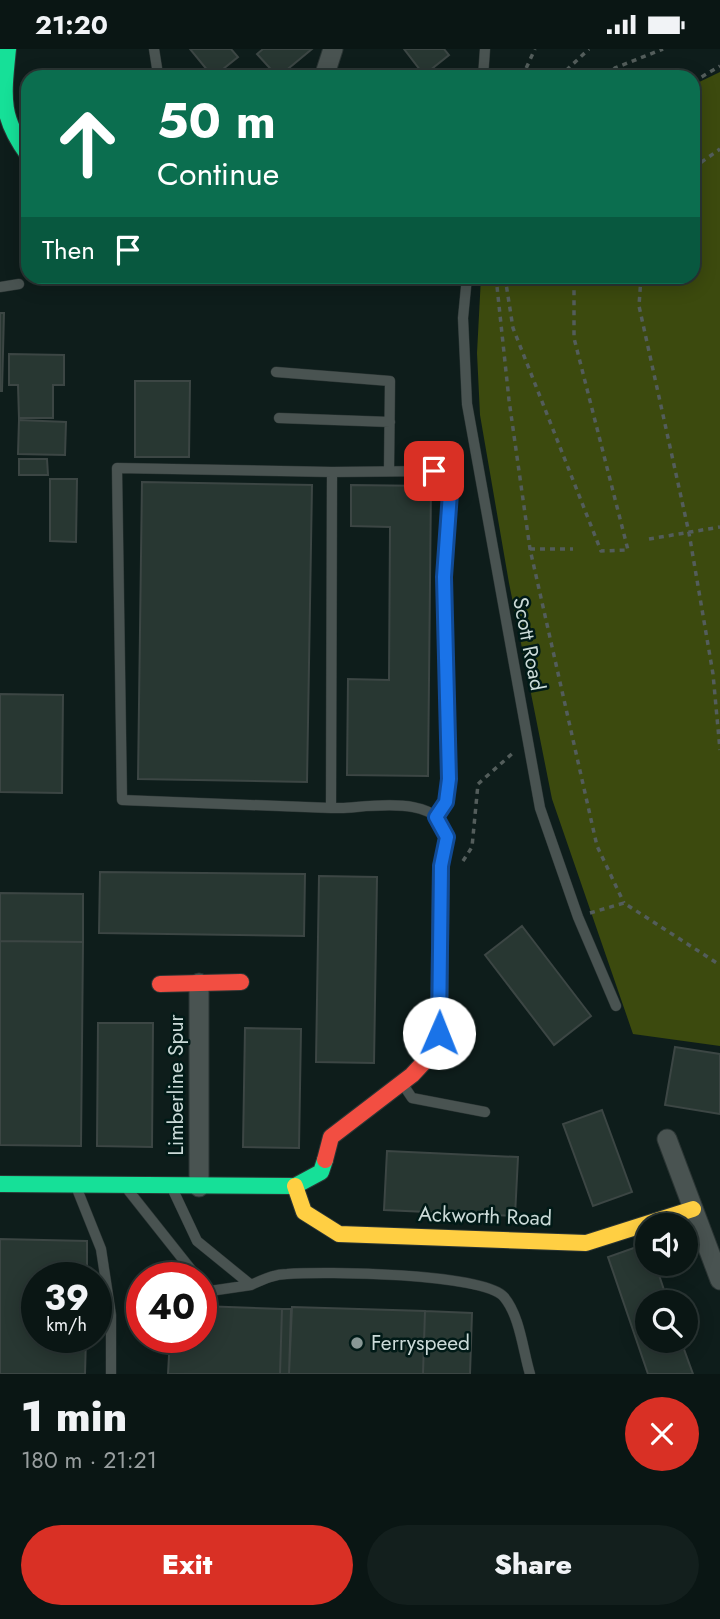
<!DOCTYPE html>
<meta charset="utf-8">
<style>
:root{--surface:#0a1614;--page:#131f1d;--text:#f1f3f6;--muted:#999fa0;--line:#2a3534;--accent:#d93025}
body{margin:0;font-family:Jost,sans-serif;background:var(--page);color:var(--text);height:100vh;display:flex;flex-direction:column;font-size:26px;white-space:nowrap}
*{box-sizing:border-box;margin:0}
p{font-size:23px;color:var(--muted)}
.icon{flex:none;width:38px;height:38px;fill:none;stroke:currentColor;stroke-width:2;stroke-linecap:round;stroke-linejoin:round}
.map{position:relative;height:1325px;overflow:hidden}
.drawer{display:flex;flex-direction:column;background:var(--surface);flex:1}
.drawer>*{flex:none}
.hud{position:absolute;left:21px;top:21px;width:679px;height:214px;border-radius:21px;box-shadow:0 4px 18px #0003,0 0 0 2px var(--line);background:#0b6e4f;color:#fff;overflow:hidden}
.controls{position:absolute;left:635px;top:1164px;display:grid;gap:14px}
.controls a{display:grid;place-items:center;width:63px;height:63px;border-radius:50%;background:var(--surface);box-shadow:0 4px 18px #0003,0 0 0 2px var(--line);font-size:35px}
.speed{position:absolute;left:21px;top:1213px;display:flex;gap:14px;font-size:35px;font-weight:700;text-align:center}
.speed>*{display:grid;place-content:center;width:91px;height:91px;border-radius:50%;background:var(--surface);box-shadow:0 4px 18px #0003,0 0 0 2px var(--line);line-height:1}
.speed small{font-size:18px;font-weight:400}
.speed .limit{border:10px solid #d22;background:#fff;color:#111}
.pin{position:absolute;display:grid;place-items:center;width:60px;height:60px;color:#fff;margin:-30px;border-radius:14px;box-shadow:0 4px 10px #0006}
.me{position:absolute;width:77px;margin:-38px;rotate:1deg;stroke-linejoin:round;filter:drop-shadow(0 0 5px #0008)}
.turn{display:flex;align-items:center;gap:24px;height:147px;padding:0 21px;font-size:32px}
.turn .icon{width:91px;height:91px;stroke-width:2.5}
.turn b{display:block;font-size:49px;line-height:60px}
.then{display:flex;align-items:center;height:66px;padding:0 21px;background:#0003;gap:14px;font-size:26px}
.round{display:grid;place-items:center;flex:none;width:74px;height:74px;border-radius:37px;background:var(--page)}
.headline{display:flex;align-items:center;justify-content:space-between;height:119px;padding:0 21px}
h1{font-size:42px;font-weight:800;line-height:52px}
.action{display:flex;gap:14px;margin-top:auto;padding:14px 21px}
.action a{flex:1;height:80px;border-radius:42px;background:var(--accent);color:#fff;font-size:28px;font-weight:800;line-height:80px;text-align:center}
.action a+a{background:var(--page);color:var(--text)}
.status{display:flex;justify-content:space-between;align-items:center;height:49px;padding:0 35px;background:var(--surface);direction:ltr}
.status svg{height:19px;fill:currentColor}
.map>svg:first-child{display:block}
.forest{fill:#3c4a0e}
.building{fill:#283732;stroke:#3c4644;stroke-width:2}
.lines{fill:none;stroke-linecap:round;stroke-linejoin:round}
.lane-casing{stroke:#2b3534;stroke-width:11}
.street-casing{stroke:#2b3534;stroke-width:21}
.fast-casing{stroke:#2b3534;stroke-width:18}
.slow-casing{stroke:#2b3534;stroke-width:18}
.jam-casing{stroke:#2b3534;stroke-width:18}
.path{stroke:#535d5b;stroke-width:3.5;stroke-dasharray:5 5;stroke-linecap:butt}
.lane{stroke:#495351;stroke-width:10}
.street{stroke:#495351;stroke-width:19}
.fast{stroke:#16e098;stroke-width:16}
.slow{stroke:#ffcf43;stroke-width:16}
.jam{stroke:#f24e42;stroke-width:16}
.route-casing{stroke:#114b97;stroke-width:18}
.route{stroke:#1a73e8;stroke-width:12}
.poi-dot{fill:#899896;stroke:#011a17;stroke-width:2.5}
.labels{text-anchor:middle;stroke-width:5;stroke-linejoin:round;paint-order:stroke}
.street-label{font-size:21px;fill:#cbdad8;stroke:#011a17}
.poi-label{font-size:21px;fill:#cbdad8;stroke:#011a17;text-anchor:start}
</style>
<div class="status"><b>21:20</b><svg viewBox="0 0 49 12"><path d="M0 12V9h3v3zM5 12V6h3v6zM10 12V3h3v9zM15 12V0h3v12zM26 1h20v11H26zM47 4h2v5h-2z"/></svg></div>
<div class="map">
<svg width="720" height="1325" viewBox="0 0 720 1325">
<rect width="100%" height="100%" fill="#0e1d1b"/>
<path class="forest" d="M720,23V997L633,985L552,750L509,534L480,366L477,304L481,228H693V36Z"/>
<path class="building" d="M190,0H231L238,8L213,28Z
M263,0H312L278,28L257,5Z
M404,0H444L449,6L424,26Z
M0,264H4L2,342H0Z
M9,305L64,306V336H53V369H19L18,336H9Z
M135,332H190L189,408H135Z
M19,371L66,373L65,406L18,405Z
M19,410H47L48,426H19Z
M50,430H77L76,493L50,492Z
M142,433L312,436L307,733L138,730Z
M351,436L431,437L428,727L347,726L348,630L389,631L390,478L351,477Z
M0,645L63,646L62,744L0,743Z
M100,823L305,825L304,887L99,884Z
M319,827L377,828L374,1014L316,1013Z
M0,844L83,845V893L0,892Z
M522,877L591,967L554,996L485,906Z
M0,892L83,893L81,1097L0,1096Z
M98,974H153L152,1098L97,1097Z
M245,979L301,980L299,1099L243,1098Z
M675,998L720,1005V1065L665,1056Z
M602,1061L632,1143L593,1157L563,1075Z
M387,1102L518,1108L515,1167L384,1161Z
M0,1190L87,1192V1228H37V1288H86L85,1325H0Z
M648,1194V1214H655L668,1253H648V1292H681L693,1325H648L608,1208Z
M201,1257L282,1260L280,1325H168L170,1288H201Z
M292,1258L425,1262L423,1325H289Z
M282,1260H291L289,1325H280Z
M425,1262L472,1264L470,1325H423Z"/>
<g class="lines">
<g class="lane-casing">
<path id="lane" d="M154,0L157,19
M483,28L485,0
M467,228L463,269L467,355L540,759L578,868L616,957
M0,238L19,235
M276,323L390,332L389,422
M279,369L390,373
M332,423L434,422L440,423L448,432L445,528L449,730L446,753L436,768
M331,759L332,423L117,419L122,751L331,759H341C370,758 443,744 447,789C448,797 443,809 441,816
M404,1037L412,1049L485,1063
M77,1140L101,1200L111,1266V1325
M128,1141L197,1228
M173,1141L197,1192L251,1236L210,1242L201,1234
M251,1236C262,1231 274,1225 287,1225C323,1222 484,1224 504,1248C520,1267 523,1302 530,1325"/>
</g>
<g class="street-casing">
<path id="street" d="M324,28L333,0
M199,934V1138
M667,1090L720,1231"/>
</g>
<g class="fast-casing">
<path id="fast" d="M8,0C3,49 0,68 28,106
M0,1135L295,1137L321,1123L325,1111"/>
</g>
<g class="slow-casing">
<path id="slow" d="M295,1137L304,1163L339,1185L586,1194L693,1160"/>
</g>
<g class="jam-casing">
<path id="jam" d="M160,935L241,933
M325,1111L331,1088L412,1026L426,1011L439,984L441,817"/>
</g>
<path class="path" d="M522,28L535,0
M559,28L589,0
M607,28L615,19L663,0
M693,33L720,17
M693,119L720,100
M496,228L509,351L530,500L597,797L624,854
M505,228L513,279L601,502L628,501L574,289V228
M641,228L639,257L689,484L713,625L720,701
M649,490L720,478
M530,500H573
M463,812L472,798L478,735L514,703
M590,864L624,854L720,916"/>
<use href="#lane" class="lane"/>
<use href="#street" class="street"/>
<use href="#fast" class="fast"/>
<use href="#slow" class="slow"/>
<use href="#jam" class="jam"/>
</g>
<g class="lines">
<g class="route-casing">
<path id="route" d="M434,422L445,426L450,444L444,528L449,730L446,753L436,768L447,788L441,817L439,984"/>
</g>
<use href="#route" class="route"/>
</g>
<circle class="poi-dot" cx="357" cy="1294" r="7"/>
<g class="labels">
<g class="street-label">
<text transform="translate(529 595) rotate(79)" y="7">Scott Road</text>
<text transform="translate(176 1036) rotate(-90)" y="7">Limberline Spur</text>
<text transform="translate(485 1167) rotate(2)" y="7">Ackworth Road</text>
</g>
<g class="poi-label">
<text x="371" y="1301">Ferryspeed</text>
</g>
</g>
</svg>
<div class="controls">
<a><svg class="icon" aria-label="sound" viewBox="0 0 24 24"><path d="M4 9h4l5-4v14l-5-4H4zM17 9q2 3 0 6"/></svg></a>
<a><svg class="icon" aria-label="search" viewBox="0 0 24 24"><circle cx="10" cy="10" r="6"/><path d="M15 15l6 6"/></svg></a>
</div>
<div class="speed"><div>39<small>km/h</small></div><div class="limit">40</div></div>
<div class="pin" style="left:434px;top:422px;background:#d93025"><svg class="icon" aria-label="arrive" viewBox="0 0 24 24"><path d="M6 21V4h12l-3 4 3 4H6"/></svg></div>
<svg class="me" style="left:439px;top:984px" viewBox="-20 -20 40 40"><circle r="19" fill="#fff"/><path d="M0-13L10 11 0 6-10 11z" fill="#1a73e8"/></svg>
<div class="hud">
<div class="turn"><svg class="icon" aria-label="ahead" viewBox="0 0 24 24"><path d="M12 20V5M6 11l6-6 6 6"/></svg><div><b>50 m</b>Continue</div></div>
<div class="then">Then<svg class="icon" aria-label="arrive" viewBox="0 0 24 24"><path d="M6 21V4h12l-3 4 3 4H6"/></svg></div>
</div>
</div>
<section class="drawer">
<div class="headline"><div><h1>1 min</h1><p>180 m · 21:21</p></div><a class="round" style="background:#d93025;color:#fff"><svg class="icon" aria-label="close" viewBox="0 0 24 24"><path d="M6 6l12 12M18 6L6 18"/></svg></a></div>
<div class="action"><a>Exit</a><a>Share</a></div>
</section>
